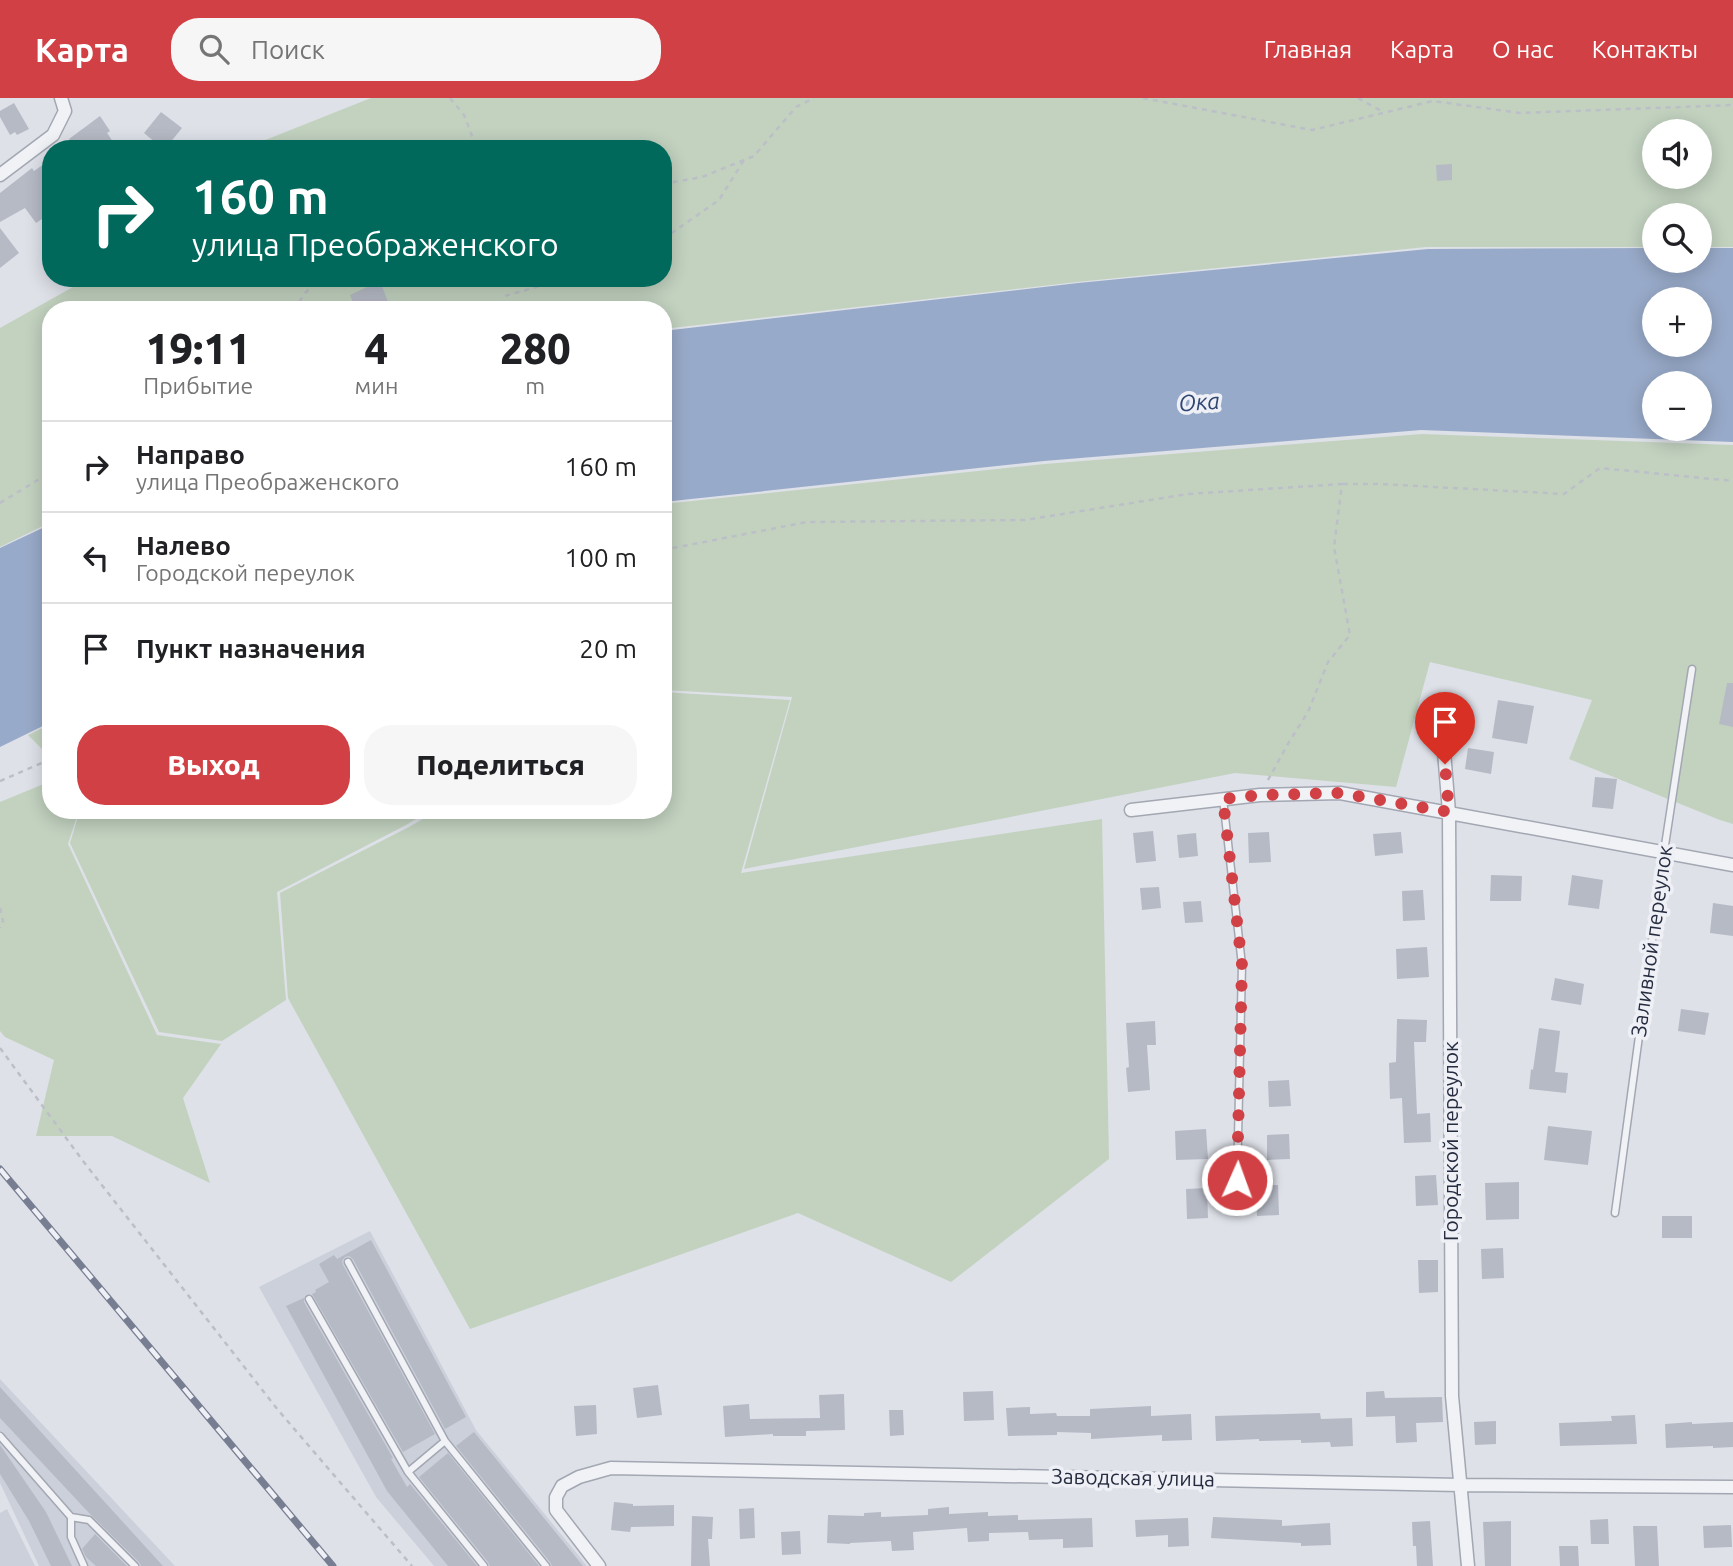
<!DOCTYPE html>
<html lang="ru">
<meta charset="utf-8">
<style>
:root{--surface:#fff;--page:#f6f6f6;--text:#202124;--muted:#757577;--line:#e0e0e0;--accent:#d14044}
body{margin:0;font-family:Ubuntu,sans-serif;background:var(--page);color:var(--text);height:100vh;display:flex;flex-direction:column;font-size:26px;white-space:nowrap}
*{box-sizing:border-box;margin:0}
p{font-size:23px;color:var(--muted)}
.icon{flex:none;width:38px;height:38px;fill:none;stroke:currentColor;stroke-width:2;stroke-linecap:round;stroke-linejoin:round}
.map{position:relative;flex:1;overflow:hidden}
.side{position:absolute;left:42px;top:203px;width:630px;height:518px;display:flex;flex-direction:column;background:var(--surface);border-radius:28px;box-shadow:0 4px 18px #0003}
.side>*{flex:none}
.top-card{position:absolute;left:42px;top:42px;width:630px;height:147px;border-radius:28px;box-shadow:0 4px 18px #0003;background:#00695c;color:#fff;overflow:hidden}
.fabs{position:absolute;left:1642px;top:21px;display:grid;gap:14px}
.fabs a{display:grid;place-items:center;width:70px;height:70px;border-radius:50%;background:var(--surface);box-shadow:0 4px 18px #0003;font-size:35px}
.pin{position:absolute;display:grid;place-items:center;width:60px;height:60px;color:#fff;margin:-72px -30px;border-radius:50% 50% 50% 0;rotate:-45deg;box-shadow:0 0 7px #0007}
.pin .icon{rotate:45deg}
.me{position:absolute;width:77px;margin:-38px;rotate:2deg;stroke-linejoin:round;filter:drop-shadow(0 0 5px #0008)}
.turn{display:flex;align-items:center;gap:24px;height:147px;padding:0 35px;font-size:32px}
.turn .icon{width:91px;height:91px;stroke-width:2.5}
.turn b{display:block;font-size:49px;line-height:60px}
.eta{display:flex;justify-content:space-evenly;align-items:center;height:119px;text-align:center}
.eta b{font-size:42px;font-weight:800;line-height:49px}
.cta{display:flex;gap:14px;margin-top:auto;padding:14px 35px}
.cta a{flex:1;height:80px;border-radius:28px;background:var(--accent);color:#fff;font-size:28px;font-weight:800;line-height:80px;text-align:center}
.cta a+a{background:var(--page);color:var(--text)}
ul{padding:0;list-style:none}
li{display:flex;align-items:center;gap:21px;height:91px;padding:0 35px;border-top:2px solid var(--line)}
li div{flex:1}
li b{display:block;font-size:26px}
li em{font-style:normal}
header{display:flex;align-items:center;gap:42px;box-sizing:border-box;height:98px;padding:0 35px;background:var(--accent);color:#fff}
header strong{font-size:33px}
nav{display:flex;gap:38px;margin-inline-start:auto;font-size:24px}
.search{width:490px;height:63px;background:var(--page);display:flex;align-items:center;gap:18px;box-sizing:border-box;padding:0 24px;border-radius:28px;color:var(--muted);font-size:26px}
.map>svg:first-child{display:block}
.built{fill:#ccd0da}
.green{fill:#c2d2bf;fill-rule:evenodd}
.water{fill:#98aac9;fill-rule:evenodd}
.building{fill:#b6bac5}
.lines{fill:none;stroke-linecap:round;stroke-linejoin:round}
.service-casing{stroke:#a3a7b2;stroke-width:9}
.minor-casing{stroke:#a3a7b2;stroke-width:15}
.path{stroke:#bcbfc7;stroke-width:2.5;stroke-dasharray:5 5;stroke-linecap:butt}
.service{stroke:#f1f2f6;stroke-width:6}
.minor{stroke:#f1f2f6;stroke-width:12}
.rail-casing{stroke:#787e92;stroke-width:7}
.rail{stroke:#eef0f6;stroke-width:4.5;stroke-dasharray:13;stroke-linecap:butt}
.route{stroke:#d14044;stroke-width:12;stroke-dasharray:0 21.6}
.labels{text-anchor:middle;stroke-width:7;stroke-linejoin:round;paint-order:stroke}
.street-label{font-size:21px;fill:#272d40;stroke:#eef0f6}
.water-label{font-size:23px;font-style:italic;fill:#304774;stroke:#eef0f6}
</style>
<header>
<strong>Карта</strong>
<div class="search"><svg class="icon" aria-label="search" viewBox="0 0 24 24"><circle cx="10" cy="10" r="6"/><path d="M15 15l6 6"/></svg>Поиск</div>
<nav><a>Главная</a><a>Карта</a><a>О нас</a><a>Контакты</a></nav>
</header>
<div class="map">
<svg width="1733" height="1468" viewBox="0 0 1733 1468">
<rect width="100%" height="100%" fill="#dee1e8"/>
<path class="built" d="M370,1133L476,1332L587,1468H434L376,1399L259,1189Z
M0,1281L175,1468H39L0,1385Z
M7,1411L35,1468H0V1415Z"/>
<path class="green" d="M371,0H1733V149H1699V117H1654V149H1426L1077,184L663,231V212H51V424L0,449V230L89,180H663V51H243ZM1654,33H1699V79H1654Z
M1422,336L1733,347V726L1720,722L1569,661L1592,602L1430,564L1396,689L1235,675L744,771L792,599L663,592V406L1045,366Z
M663,594L790,602L741,775L1102,721L1109,1061L951,1184L798,1115L470,1231L288,900L280,795L409,729L438,712H663Z
M51,626V660L28,637Z
M51,683V712H79L68,746L157,937L221,946L183,1000L210,1085L112,1038H36L54,962L5,939L0,933V704Z
M80,712H431L406,727L277,794L286,902L222,943L159,934L70,745Z"/>
<path class="water" d="M1654,150V163H1699V150H1733V344L1421,332L1044,363L663,404V233L1078,185L1428,151ZM1654,201H1699V247H1654ZM1654,285H1699V331H1654Z
M51,426V624L0,649V450Z"/>
<path class="building" d="M14,5L29,31L17,37L15,34L10,37L0,19V13Z
M161,14L182,30L165,51H163L144,35Z
M100,18L110,33L107,35L118,51H76L69,41Z
M51,61V115L36,125L25,110L0,124V95L32,70L34,73Z
M1452,66V82L1437,83L1436,67Z
M0,130L19,155L0,170Z
M380,183L390,209L382,212H356L350,197Z
M1727,585H1733V629L1719,626Z
M1498,602L1534,608L1527,646L1492,640Z
M1468,650L1494,654L1491,676L1465,671Z
M1595,679L1617,681L1613,711L1592,709Z
M1153,733L1156,763L1136,765L1133,735Z
M1269,734L1271,764L1249,765L1248,735Z
M1401,734L1403,755L1375,758L1373,736Z
M1196,735L1198,758L1179,760L1177,737Z
M1491,777L1522,778L1521,803H1490Z
M1572,777L1603,782L1599,811L1568,807Z
M1159,789L1161,810L1142,812L1140,790Z
M1423,792L1425,822L1403,823L1402,793Z
M1201,803L1203,824L1185,825L1183,804Z
M1713,805L1733,808V838L1710,835Z
M1427,849L1429,879L1397,881L1396,851Z
M1555,880L1584,886L1581,907L1551,902Z
M1681,911L1709,915L1705,937L1678,933Z
M1397,921L1427,922L1426,944H1414L1417,1016L1430,1015L1431,1044L1404,1045L1402,1000L1390,1001L1389,965L1396,964Z
M1155,923L1156,947H1147L1150,992L1128,994L1126,970L1129,969L1126,925Z
M1539,930L1560,933L1555,974L1568,975L1566,995L1529,991L1531,971L1533,972Z
M1289,982L1291,1008L1269,1009L1268,983Z
M1548,1028L1592,1033L1588,1067L1544,1062Z
M1206,1031L1208,1061L1176,1062L1175,1033Z
M1289,1036L1290,1061L1267,1062V1037Z
M1436,1077L1438,1107L1416,1108L1415,1078Z
M1519,1084V1121L1486,1122L1485,1085Z
M1278,1087L1279,1117L1257,1118L1256,1088Z
M1207,1090L1208,1120L1187,1121L1186,1091Z
M1662,1118H1692V1140H1662Z
M371,1142L466,1319L445,1331L353,1161L349,1158L345,1159L342,1163L343,1167L435,1336L403,1354L312,1196L316,1194L315,1192L329,1184L319,1166L334,1157L337,1161Z
M1503,1150L1504,1180L1482,1181L1481,1151Z
M1418,1162H1438V1194L1419,1195Z
M304,1200V1204L393,1360L391,1361L407,1389L410,1386L477,1468H448L387,1393L286,1208Z
M658,1287L662,1317L637,1320L633,1290Z
M0,1289L163,1468H141L139,1464L90,1416L0,1320Z
M993,1293L994,1322L964,1323L963,1294Z
M1384,1293L1385,1300L1442,1299L1443,1324L1416,1325L1417,1344L1396,1345L1395,1318L1366,1319V1294Z
M844,1296L845,1332L806,1333V1338H773V1336L725,1339L723,1308L749,1306L750,1321L820,1320L819,1297Z
M596,1307L597,1336L576,1338L574,1308Z
M1151,1308V1318L1191,1316L1192,1342L1162,1343V1337L1091,1341V1335L1057,1334V1337L1008,1338L1006,1310L1030,1309V1316L1056,1315L1057,1318H1090V1311Z
M889,1312H903L904,1337L890,1338Z
M1320,1315L1321,1321L1352,1320L1353,1348L1331,1349L1330,1344L1301,1345V1342L1259,1343V1341L1216,1343L1215,1318Z
M1635,1317L1637,1346L1560,1348L1559,1325L1612,1323L1611,1318Z
M1496,1323V1346L1475,1347L1474,1324Z
M1692,1324V1326L1733,1324V1349L1713,1350V1348L1666,1350L1665,1326Z
M474,1334L583,1468H552L550,1464L456,1348Z
M0,1347L46,1414L72,1468H51L29,1423L0,1376Z
M448,1355L539,1468H490L488,1464L419,1379Z
M614,1404L633,1406V1408L674,1407V1428L631,1429L630,1434L611,1432Z
M949,1409V1416L988,1414V1418L1018,1417V1422L1092,1420L1093,1449L1063,1450V1441L1029,1442L1028,1434L989,1435V1443L968,1444L967,1430L913,1434L914,1452L892,1453L891,1443L850,1445V1446L827,1445L828,1417L864,1418V1415L881,1414V1419L928,1417V1411Z
M754,1410L755,1440L740,1441L739,1411Z
M692,1418L713,1419L712,1441H708L710,1468H691Z
M1213,1419L1282,1422V1428L1330,1425L1331,1447L1301,1448V1445L1211,1440Z
M1188,1420L1189,1448L1168,1449V1437L1136,1439L1135,1422Z
M1608,1421L1609,1446H1591L1590,1422Z
M1430,1423L1433,1468H1417L1416,1448H1413L1412,1424Z
M1511,1423V1468H1485L1483,1424Z
M1731,1427L1732,1449L1704,1450L1703,1428Z
M1633,1428H1657L1659,1468H1635Z
M800,1433L801,1456L782,1457L781,1434Z
M95,1436L127,1468H96L86,1459L82,1451Z
M1559,1448H1578L1579,1468H1560Z"/>
<g class="lines">
<g class="service-casing">
<path id="service" d="M1223,701L1242,867L1237,1082
M1615,1115L1664,754L1692,571
M348,1164L445,1343L546,1468
M309,1201L408,1374L484,1468
M0,1338L71,1419
M408,1374L445,1343
M84,1468L71,1439V1419L89,1422L135,1468"/>
</g>
<g class="minor-casing">
<path id="minor" d="M0,77L53,37L65,13L61,0
M1441,617L1449,714L1452,1298L1468,1468
M1131,712L1260,697L1340,695L1733,767
M599,1468L556,1412V1399L562,1388L579,1379L611,1370L1460,1387L1733,1389"/>
</g>
<path class="path" d="M450,0L464,17L477,51
M1143,0L1312,32L1433,3L1520,15L1733,7
M1358,0L1383,14
M663,86L702,79L754,58L796,9L814,0
M663,141L719,102L744,62
M505,198L568,180
M294,212L303,198L318,180
M1343,386H1380L1564,396L1600,370L1733,383
M0,405L51,374
M663,452L807,424L1025,422L1188,396L1342,386L1334,449L1350,537L1328,564L1308,614L1289,644L1268,682
M0,683L51,661
M0,810L3,823L0,830
M0,950L83,1063L278,1312L412,1468"/>
<use href="#service" class="service"/>
<use href="#minor" class="minor"/>
<g class="rail-casing">
<path id="rail" d="M0,1071L333,1468"/>
</g>
<use href="#rail" class="rail"/>
</g>
<g class="lines">
<path class="route" d="M1237,1082L1242,867L1223,701L1260,697L1340,695L1449,714L1445,666"/>
</g>
<g class="labels">
<g class="street-label">
<text transform="translate(1652 843) rotate(-82)" y="7">Заливной переулок</text>
<text transform="translate(1451 1043) rotate(-90)" y="7">Городской переулок</text>
<text transform="translate(1133 1380) rotate(1)" y="7">Заводская улица</text>
</g>
<g class="water-label">
<text transform="translate(1199 304) rotate(-4)" y="8">Ока</text>
</g>
</g>
</svg>
<div class="fabs">
<a><svg class="icon" aria-label="sound" viewBox="0 0 24 24"><path d="M4 9h4l5-4v14l-5-4H4zM17 9q2 3 0 6"/></svg></a>
<a><svg class="icon" aria-label="search" viewBox="0 0 24 24"><circle cx="10" cy="10" r="6"/><path d="M15 15l6 6"/></svg></a>
<a>+</a>
<a>−</a>
</div>
<div class="pin" style="left:1445px;top:666px;background:#d93025"><svg class="icon" aria-label="arrive" viewBox="0 0 24 24"><path d="M6 21V4h12l-3 4 3 4H6"/></svg></div>
<svg class="me" style="left:1237px;top:1082px" viewBox="-20 -20 40 40"><circle r="17" fill="#d14044" stroke="#fff" stroke-width="3"/><path d="M0-11L8 9 0 5-8 9z" fill="#fff"/></svg>
<div class="top-card">
<div class="turn"><svg class="icon" aria-label="right" viewBox="0 0 24 24"><path d="M7 20v-9h11M14 6l5 5-5 5"/></svg><div><b>160 m</b>улица Преображенского</div></div>
</div>
<section class="side">
<div class="eta">
<div><b>19:11</b><p>Прибытие</p></div>
<div><b>4</b><p>мин</p></div>
<div><b>280</b><p>m</p></div>
</div>
<ul>
<li><svg class="icon" aria-label="right" viewBox="0 0 24 24"><path d="M7 20v-9h11M14 6l5 5-5 5"/></svg><div><b>Направо</b><p>улица Преображенского</p></div><em>160 m</em></li>
<li><svg class="icon" aria-label="left" viewBox="0 0 24 24"><path d="M17 20v-9H6M10 6l-5 5 5 5"/></svg><div><b>Налево</b><p>Городской переулок</p></div><em>100 m</em></li>
<li><svg class="icon" aria-label="arrive" viewBox="0 0 24 24"><path d="M6 21V4h12l-3 4 3 4H6"/></svg><div><b>Пункт назначения</b></div><em>20 m</em></li>
</ul>
<div class="cta"><a>Выход</a><a>Поделиться</a></div>
</section>
</div>
